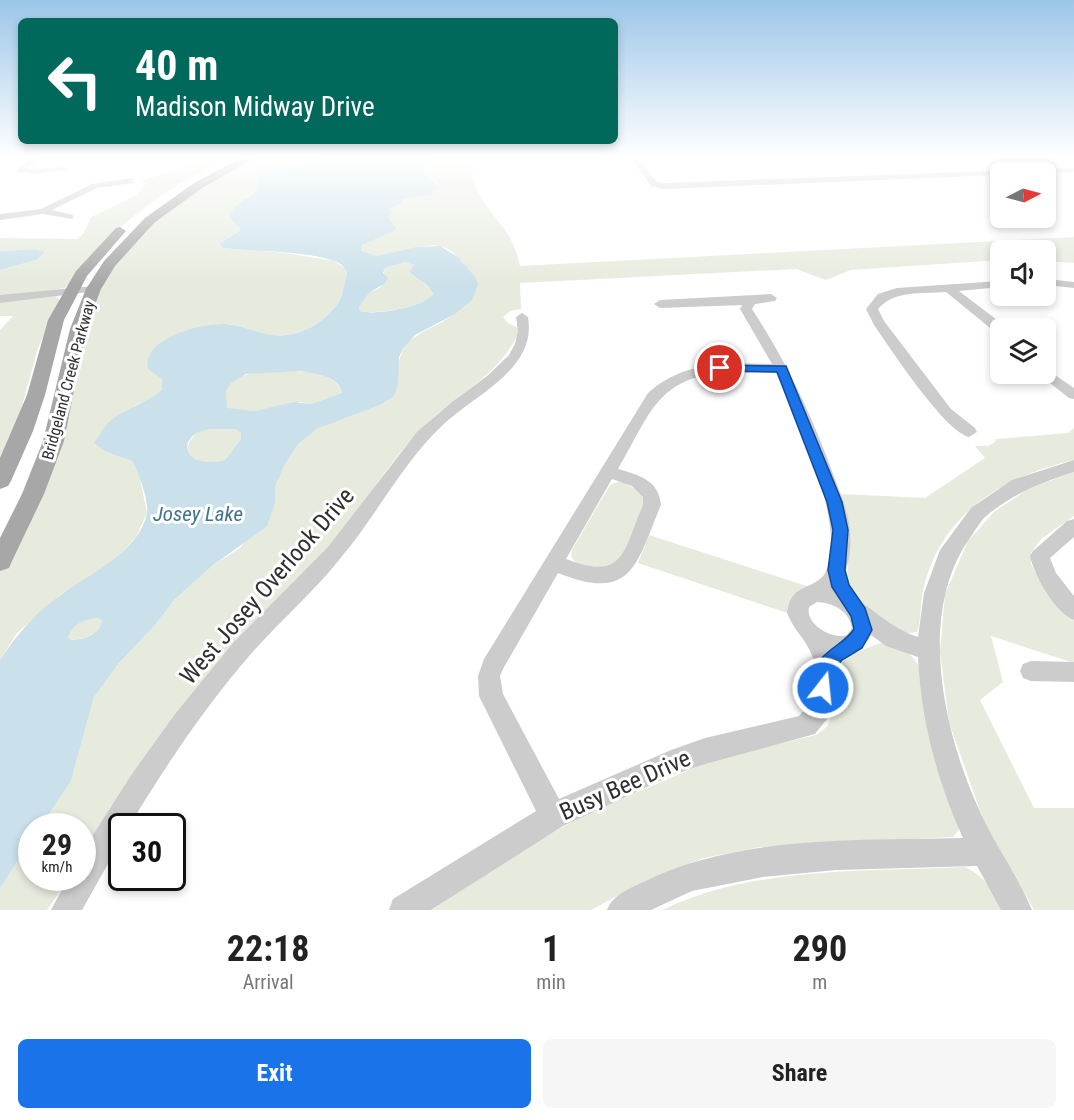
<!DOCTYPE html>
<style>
:root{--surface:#fff;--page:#f6f6f6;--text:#222;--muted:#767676;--accent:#1a73e8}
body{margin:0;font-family:"Roboto Condensed",sans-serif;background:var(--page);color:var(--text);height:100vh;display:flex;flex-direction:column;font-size:22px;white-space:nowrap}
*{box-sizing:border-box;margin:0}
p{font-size:20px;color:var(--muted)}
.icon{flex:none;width:33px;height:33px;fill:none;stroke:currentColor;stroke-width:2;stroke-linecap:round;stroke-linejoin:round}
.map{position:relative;height:910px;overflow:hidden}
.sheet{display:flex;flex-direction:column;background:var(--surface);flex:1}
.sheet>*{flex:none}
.top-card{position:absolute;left:18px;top:18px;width:600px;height:126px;border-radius:9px;box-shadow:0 3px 9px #0003;background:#00695c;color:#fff;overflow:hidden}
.needle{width:39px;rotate:84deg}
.controls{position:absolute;left:990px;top:162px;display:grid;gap:12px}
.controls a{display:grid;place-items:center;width:66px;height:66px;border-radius:9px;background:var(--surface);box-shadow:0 3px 9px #0003;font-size:30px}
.speed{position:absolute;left:18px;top:813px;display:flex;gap:12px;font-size:30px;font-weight:700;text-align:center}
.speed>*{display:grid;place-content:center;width:78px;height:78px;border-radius:50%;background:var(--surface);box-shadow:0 3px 9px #0003;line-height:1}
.speed small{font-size:15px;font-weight:400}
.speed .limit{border:3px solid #111;border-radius:9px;background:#fff;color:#111}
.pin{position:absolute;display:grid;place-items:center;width:51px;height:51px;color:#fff;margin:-26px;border:3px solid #fff;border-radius:50%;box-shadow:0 2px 6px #0007}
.me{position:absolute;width:66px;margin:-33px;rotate:16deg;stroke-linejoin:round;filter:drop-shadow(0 0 4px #0008)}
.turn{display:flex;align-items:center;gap:21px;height:126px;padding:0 18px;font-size:27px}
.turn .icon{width:78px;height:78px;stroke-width:2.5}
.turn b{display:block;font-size:42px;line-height:51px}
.eta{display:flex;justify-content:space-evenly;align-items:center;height:102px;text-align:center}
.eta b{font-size:36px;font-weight:700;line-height:42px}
.button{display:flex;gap:12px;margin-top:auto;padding:12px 18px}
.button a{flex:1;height:69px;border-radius:9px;background:var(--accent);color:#fff;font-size:24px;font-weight:700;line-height:69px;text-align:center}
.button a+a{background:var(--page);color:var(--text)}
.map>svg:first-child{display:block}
.green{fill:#e6ebdd}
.water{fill:#cae0ea;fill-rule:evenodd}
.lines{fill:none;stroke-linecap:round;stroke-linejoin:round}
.minor{fill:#ccc;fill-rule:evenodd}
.major{fill:#a7a7a7;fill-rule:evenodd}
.route{fill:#1a73e8;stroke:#114b97;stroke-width:1.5}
.labels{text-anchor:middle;stroke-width:6;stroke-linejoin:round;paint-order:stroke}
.far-street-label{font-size:16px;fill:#2f2f2f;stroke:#fff}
.water-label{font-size:21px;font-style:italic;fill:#40748d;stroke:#fff}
.near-street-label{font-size:24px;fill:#2f2f2f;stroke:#fff}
</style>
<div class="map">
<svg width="1074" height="910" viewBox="0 0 1074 910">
<rect width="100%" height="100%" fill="#fff"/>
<path class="green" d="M204,158H226C181,181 141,207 104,242C90,256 81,276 65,288L0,297V270L36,260L35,249L0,251V238L77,239L84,233L91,217L137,195L146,183L140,181L142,180L186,168Z
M253,158H317C305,171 275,168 257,174V190L236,205L241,230L219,244L223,248L285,253L334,261L345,268L347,273C344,283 344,294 338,303C323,325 295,338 270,335C255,333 240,324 225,324C206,324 189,330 171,337L162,379V390L151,399L134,406L107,452L132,461L140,479L147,513L136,537L111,564L61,594L17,633L0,660V567L105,278L145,229L188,194Z
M431,158H474C467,189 489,208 505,230C513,241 517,253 520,266L1074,237V263L1046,261V250H1000V260L851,270L826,280L796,269L520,283L521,309L510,311L503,317L508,323L518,328L519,332C500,373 465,389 432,419C403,445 382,476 360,508L83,858L82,826H41L71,781L94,697L119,663L155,625L175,599L212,566L240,548L275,503V487L285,464L298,444L317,429L380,405L398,384C395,326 431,338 462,307C466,304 470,301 472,297C474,291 475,284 476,278C465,268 458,252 443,247C417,238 385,268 361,251L362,245L395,231L396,228L388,217V209L401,202V199L421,196L437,183L421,169Z
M405,262L414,265L413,276L431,288L433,294C425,307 375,315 360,311L359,307L369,293L381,287L385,268Z
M55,296L60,300L38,348L19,417L0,462V330L13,316H0V302Z
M291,371C309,371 337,374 342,393L311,404L300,402L255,411L227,409C212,369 269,372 291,371Z
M1074,428V460C1014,474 955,504 931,565C926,577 922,592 921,605C920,614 920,624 917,632L901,634L855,600L849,591L847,582L850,530L841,494L925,498L985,458L975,446H988L995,442L996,439L1068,433Z
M235,429L241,433V439L225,460C216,462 202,465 193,460C180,452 192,434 202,430C212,427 225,429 235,429Z
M1074,472V516L1041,539L1031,553V564L1037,575L1074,621V663L991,636L1003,682L980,700L1034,808H1074V910H1034L985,825L949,722L940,652L945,594L968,541L995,511L1028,489Z
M621,481L648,496L620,564L614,569L577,565L571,556L572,550L610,485Z
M649,535L816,589L793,615L638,563Z
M97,618L102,620C99,635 85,639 70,640L67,638C72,624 84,620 97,618Z
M882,643L909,653L920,667L959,819V830L953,837L760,847L704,858L647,880L591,910H432L534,843L586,814L715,759L816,735C820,732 827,728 829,723C845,695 822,665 860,651C868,648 873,645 882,643Z
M31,841L32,878H69L47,910H0V888Z
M965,867C985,877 995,891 1006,910H662C755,866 863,872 965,867Z"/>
<path class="water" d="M317,158H431L422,169L439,187L430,195L402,199L401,203L389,209L391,212L388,217L396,228L395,231L362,245L361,251L377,256L417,247L440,246L458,257L476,278L478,285L472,300L455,314L415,335L403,349L399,357L398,384L394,396L380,405L317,429L298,444L285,464L275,487V503L267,526L212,566L175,599L155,625L119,663L94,697L71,781L41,826H32L31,841L0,888V660C17,634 37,611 62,594C90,574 140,551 147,513C149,499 138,473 132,461L107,452L94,443C99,436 103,428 108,423C124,408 146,404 162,390V379L148,369C142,338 201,323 226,324C241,325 256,333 271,335C296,338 323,325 338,303C344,294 344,283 347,273C345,267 341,263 334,261C303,250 256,252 223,248L219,244L241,230L230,217C233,202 247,200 257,190V174C275,168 305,171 317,158ZM405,262L414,265L410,272C417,281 430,283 433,294C425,307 374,316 360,311L359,307L369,293L385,283L388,278L383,273L385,268ZM300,371C316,374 338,375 342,393L311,404L294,402L255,411L227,408L226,390L231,383L246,374ZM210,429H235L241,433V439L225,460C179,471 176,433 210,429ZM97,618L102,620C99,636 84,639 71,640L68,638C72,624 84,620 97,618Z
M35,249L45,252L36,260L0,270V251Z"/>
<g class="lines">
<path class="minor" d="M31,158H41L27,169L66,167L70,169L35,174L17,172V168Z
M631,158H639L657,182L664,183L1074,168V172H1000V175L664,189L651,186Z
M130,178L133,179V183L97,188L52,210L73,215V219L43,214L0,220V214L41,209L92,184Z
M1046,279L1074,282V288L1046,285Z
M1000,281V287L959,291L1005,326L1006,328H1000V333L995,332L946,292C922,294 894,290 878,309L884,321L951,409L975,428L977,432L969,437C943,430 891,349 874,325L866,309L878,294L897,288Z
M93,286L99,289L97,291L0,303V295Z
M771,294L777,298L775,301L755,304L752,309C786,361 812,415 833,474C838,488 845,503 848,518C853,541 851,570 836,589C866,599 884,626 918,637L924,593L940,550L971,508L1012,480L1074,460V472C1041,483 1013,493 985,517C980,522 976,529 972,535C917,609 942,726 977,805C992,841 1017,874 1032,910H1001L977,866L836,870L763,877L692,891L651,910H607C613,895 627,890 641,883C738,834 858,841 963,838C937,781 921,720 918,657L886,646L871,635C863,650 851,658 833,655L837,679L834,701L827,719L815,734L705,764L673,775L563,826L431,910H389L393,899L536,811L479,696L478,676L484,659L648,393C684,361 726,363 772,364L740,309L742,305L660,308L654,304L660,300ZM730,372L776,373C797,416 847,525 826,571C820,585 802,585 793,596C789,600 788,608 787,613C794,630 802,635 809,649C820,668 815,701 799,716L705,738L671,750L559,799L503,694L500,676L503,669L558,573C633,603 636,564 661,505C659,480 639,475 618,469C651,413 657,376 730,372ZM612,479L632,486L643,497V505C623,551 625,582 566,559ZM817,602C834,603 849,611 852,628L847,635C832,640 805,624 809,607Z
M522,313L528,317C537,368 478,393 446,422C404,460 379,512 343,555C315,591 280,621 250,655C204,708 165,767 129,826H122V839L82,910H51L68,878H82V852L132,774L175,714L234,642L328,547L417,432L452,402L487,376L509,355L515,344L518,331L516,317Z
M1046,369L1074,388V399L1069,398L1041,376L1039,374H1046Z
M1074,519V537L1050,558L1056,573L1074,596V620C1055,613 1034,575 1030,556L1033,551L1067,521Z
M1031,661L1074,662V682L1031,681L1023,678L1020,671L1023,664Z"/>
<path class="major" d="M241,158H255L202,188L154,223L115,266L101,289L86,329L64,441L44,494L12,561L9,568L0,571V538L22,494L43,441L70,329L86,289L104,261L145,218L194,183Z
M120,227L126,231L87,276L64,320L45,395L33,431L11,481L8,486L0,489V458L27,395L48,320L76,271L116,228Z"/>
</g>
<linearGradient id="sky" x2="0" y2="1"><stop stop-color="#9cc6e9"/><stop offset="0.55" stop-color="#fff"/><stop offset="1" stop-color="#fff" stop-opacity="0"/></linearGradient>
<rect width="1074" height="286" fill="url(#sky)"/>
<path class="route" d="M720,365L786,366L842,502L848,530L845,570L849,585L865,608L872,630L862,648L842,660L834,671L830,695L823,697L816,695C813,688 814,683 815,676C817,650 843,647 854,629L851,616L832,587L828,570L833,530L827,502L777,372L716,371V366Z"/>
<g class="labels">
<g class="far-street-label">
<text transform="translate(68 380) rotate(-75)" y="6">Bridgeland Creek Parkway</text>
</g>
<g class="water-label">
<text x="198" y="521">Josey Lake</text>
</g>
<g class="near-street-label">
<text transform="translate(267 586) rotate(-49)" y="8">West Josey Overlook Drive</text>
<text transform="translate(625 785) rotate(-24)" y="8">Busy Bee Drive</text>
</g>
</g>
</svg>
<div class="controls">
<a><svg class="needle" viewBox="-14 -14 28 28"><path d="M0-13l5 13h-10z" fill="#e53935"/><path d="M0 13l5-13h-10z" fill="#767676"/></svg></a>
<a><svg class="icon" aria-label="sound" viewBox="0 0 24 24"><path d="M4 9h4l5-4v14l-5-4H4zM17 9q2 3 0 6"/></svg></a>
<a><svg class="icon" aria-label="layers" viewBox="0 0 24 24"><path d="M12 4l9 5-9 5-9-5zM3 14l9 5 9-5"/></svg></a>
</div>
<div class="speed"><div>29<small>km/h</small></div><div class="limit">30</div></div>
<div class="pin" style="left:720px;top:368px;background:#d93025"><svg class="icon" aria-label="arrive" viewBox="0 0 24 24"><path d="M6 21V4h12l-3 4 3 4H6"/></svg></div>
<svg class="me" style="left:823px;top:688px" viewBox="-20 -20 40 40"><circle r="17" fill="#1a73e8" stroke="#fff" stroke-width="3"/><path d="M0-11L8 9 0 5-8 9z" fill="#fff"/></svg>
<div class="top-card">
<div class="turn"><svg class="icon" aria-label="left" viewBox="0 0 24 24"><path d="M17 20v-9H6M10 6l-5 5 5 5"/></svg><div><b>40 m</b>Madison Midway Drive</div></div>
</div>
</div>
<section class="sheet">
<div class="eta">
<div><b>22:18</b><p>Arrival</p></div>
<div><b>1</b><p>min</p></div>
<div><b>290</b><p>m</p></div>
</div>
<div class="button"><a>Exit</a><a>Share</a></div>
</section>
